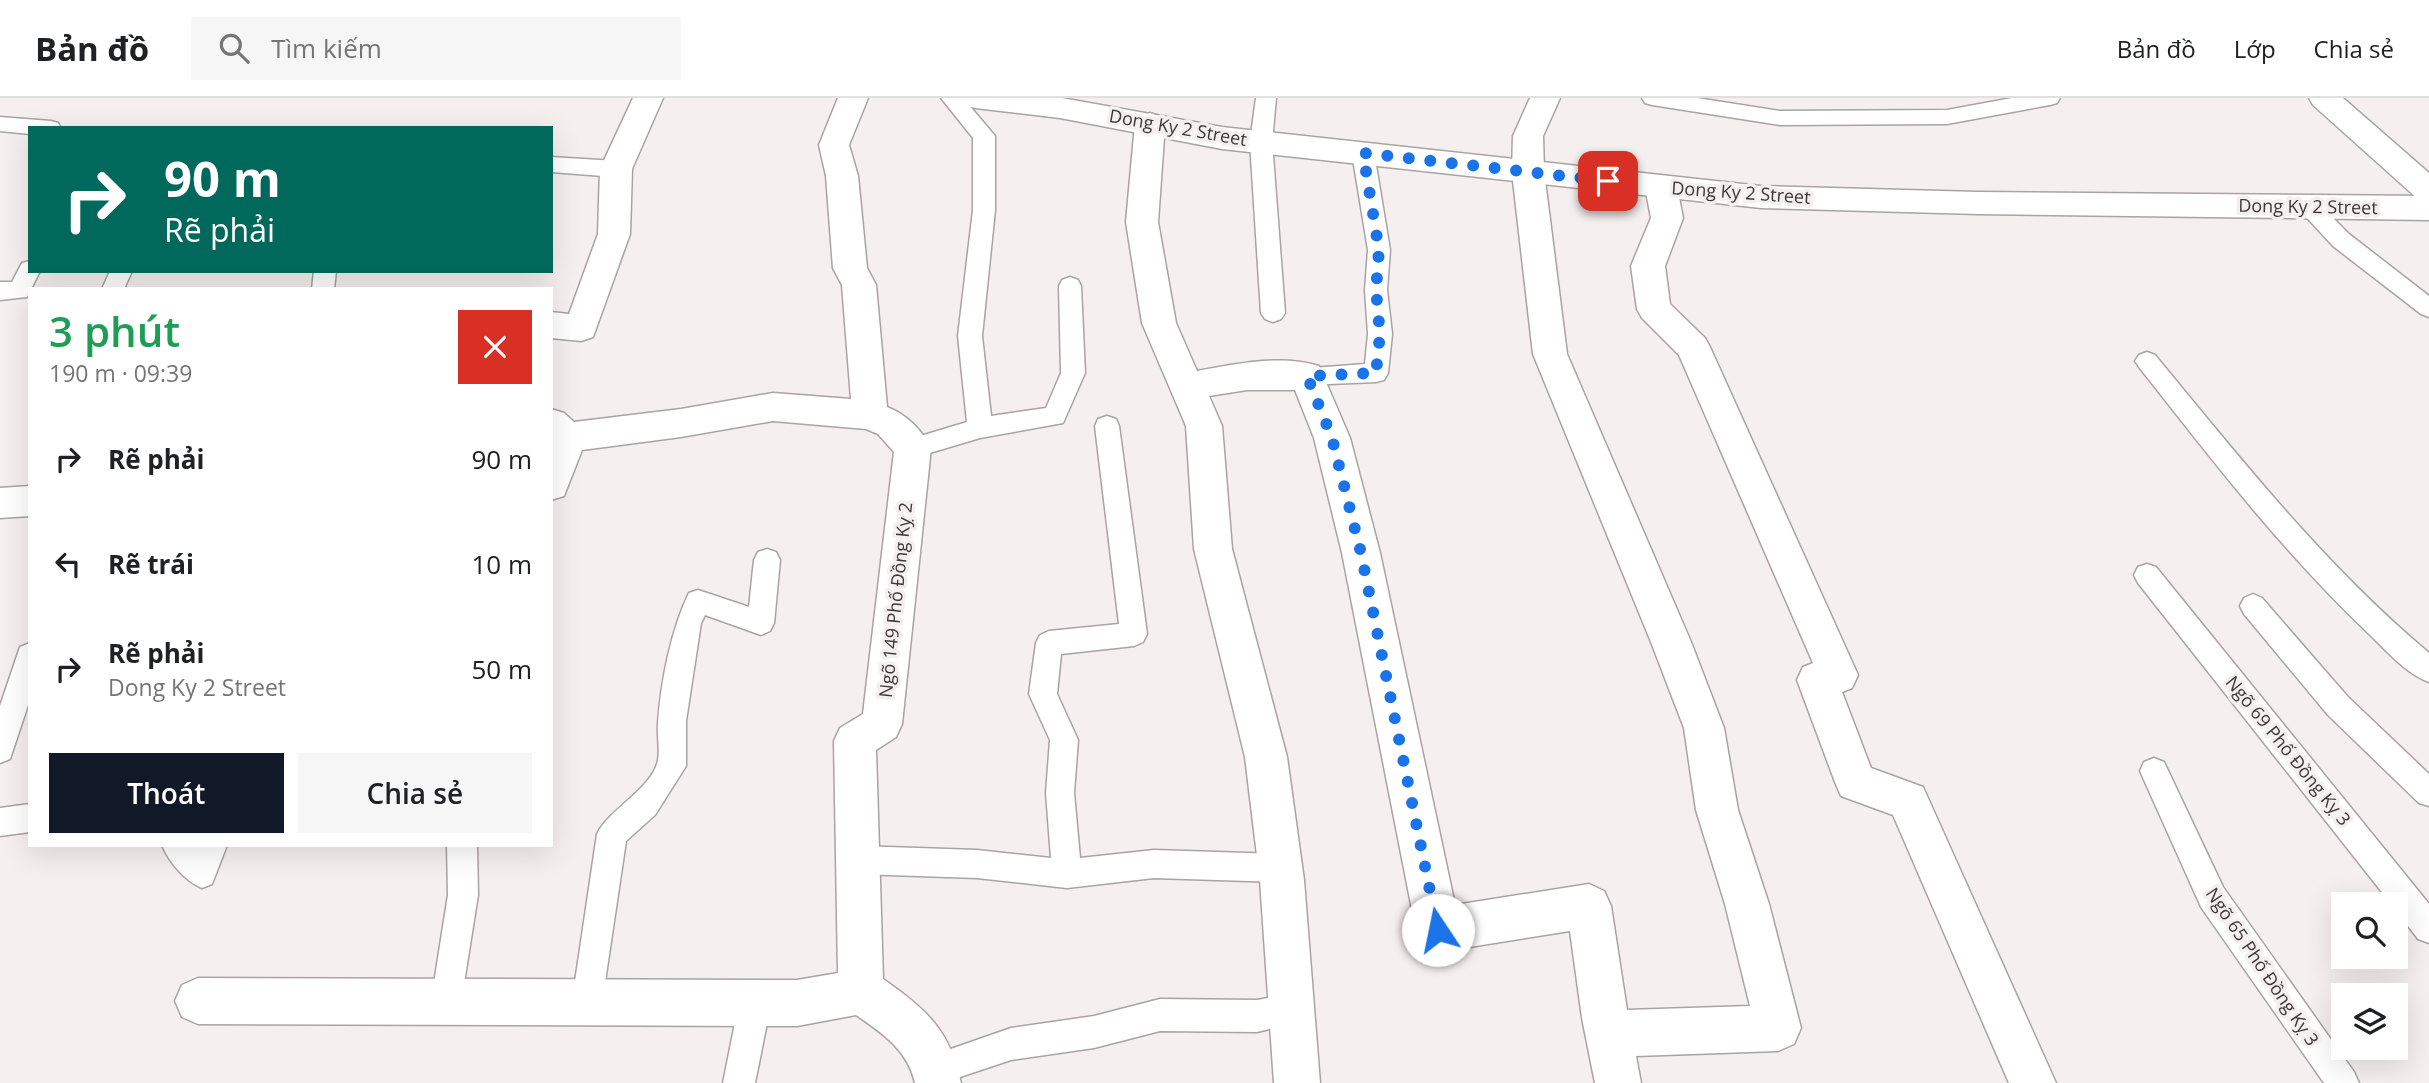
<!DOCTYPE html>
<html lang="vi">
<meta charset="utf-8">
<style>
:root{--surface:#fff;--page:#f6f6f6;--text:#202124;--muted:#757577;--line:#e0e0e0;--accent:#111827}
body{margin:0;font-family:"Open Sans",sans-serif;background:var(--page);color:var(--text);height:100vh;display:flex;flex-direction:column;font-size:26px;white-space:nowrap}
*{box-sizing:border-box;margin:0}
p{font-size:23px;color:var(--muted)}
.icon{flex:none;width:38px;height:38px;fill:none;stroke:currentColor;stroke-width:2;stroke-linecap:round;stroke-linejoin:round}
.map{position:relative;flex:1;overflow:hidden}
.details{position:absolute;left:28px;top:189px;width:525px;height:560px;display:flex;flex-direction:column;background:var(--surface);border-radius:0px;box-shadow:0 7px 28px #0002}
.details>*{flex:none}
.hud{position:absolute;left:28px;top:28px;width:525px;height:147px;border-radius:0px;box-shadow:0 7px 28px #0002;background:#00695c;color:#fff;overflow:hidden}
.tools{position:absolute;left:2331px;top:794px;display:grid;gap:14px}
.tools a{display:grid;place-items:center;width:77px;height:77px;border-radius:0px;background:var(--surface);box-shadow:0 7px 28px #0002;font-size:35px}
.pin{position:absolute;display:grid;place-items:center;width:60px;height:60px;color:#fff;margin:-30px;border-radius:14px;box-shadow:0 4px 10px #0006}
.me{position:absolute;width:77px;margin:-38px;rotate:349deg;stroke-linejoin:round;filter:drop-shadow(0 0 5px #0008)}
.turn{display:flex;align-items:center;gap:24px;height:147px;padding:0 21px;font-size:32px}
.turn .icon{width:91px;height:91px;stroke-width:2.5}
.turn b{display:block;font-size:49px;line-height:60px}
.round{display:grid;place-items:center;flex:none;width:74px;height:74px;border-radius:0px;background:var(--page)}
.overview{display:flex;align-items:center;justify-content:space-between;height:119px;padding:0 21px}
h1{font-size:42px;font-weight:600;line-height:52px;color:#1e9e55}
.cta{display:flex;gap:14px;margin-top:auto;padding:14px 21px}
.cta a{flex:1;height:80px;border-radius:0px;background:var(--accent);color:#fff;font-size:28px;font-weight:600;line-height:80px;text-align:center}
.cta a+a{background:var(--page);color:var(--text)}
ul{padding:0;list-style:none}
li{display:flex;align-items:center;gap:21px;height:105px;padding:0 21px}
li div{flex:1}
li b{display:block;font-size:26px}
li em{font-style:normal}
header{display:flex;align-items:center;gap:42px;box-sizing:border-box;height:98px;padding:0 35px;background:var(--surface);border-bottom:2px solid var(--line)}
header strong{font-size:33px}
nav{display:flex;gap:38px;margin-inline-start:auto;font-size:24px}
.search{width:490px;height:63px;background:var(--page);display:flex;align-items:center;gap:18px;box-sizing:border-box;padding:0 24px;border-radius:0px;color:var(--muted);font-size:26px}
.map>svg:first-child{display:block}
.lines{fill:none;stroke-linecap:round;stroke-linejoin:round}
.lane-casing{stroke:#aaa3a3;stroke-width:3}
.street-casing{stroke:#aaa3a3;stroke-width:3}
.secondary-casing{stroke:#aaa3a3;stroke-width:3}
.lane{fill:#fff;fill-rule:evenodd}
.street{fill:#fff;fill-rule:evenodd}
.secondary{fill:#fff;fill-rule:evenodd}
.route{stroke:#1a73e8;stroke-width:12;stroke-dasharray:0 21.6}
.labels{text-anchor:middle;stroke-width:7;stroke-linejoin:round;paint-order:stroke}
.street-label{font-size:18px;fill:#3c3939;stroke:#f6efef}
</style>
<header>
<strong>Bản đồ</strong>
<div class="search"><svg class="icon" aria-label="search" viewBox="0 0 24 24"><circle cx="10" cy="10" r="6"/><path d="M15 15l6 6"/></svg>Tìm kiếm</div>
<nav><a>Bản đồ</a><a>Lớp</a><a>Chia sẻ</a></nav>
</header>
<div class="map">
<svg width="2429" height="985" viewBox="0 0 2429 985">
<rect width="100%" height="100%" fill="#f6efef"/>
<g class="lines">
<g class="lane-casing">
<path id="lane" d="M941,0H963L995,38V112L982,238L991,318L1046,310L1061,275L1059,188L1062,182L1070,179L1078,182L1081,188L1085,275L1063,325L980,340L913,360L904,357L901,350L904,343L967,324L958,238L973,112V40Z
M1256,0H1276L1272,44L1285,215L1281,221L1273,224L1265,221L1261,215L1250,44Z
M1642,0H1697L1780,13L1947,12L2012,0H2060L2057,5L2050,7L1947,26L1780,27L1652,7L1645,5Z
M0,19L51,23L58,25L61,30H30V36L0,33Z
M1363,48L1370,50L1374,55L1390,152L1387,192L1392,236L1388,275L1384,282L1376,284L1307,287L1299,285L1295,278L1299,271L1365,266L1368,236L1365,192L1368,152L1352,55L1356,50Z
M551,59L616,63L624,66L627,71L624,76L616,79L551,74Z
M2308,101L2316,103L2349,136L2429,198V219L2421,216L2333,148L2297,109L2300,103Z
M30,163V173H40L27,199L0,202V184H12L22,165Z
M110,173H132L124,191H102Z
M314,173H336L334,191H312Z
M2147,254L2155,257C2241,361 2325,468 2429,555V584C2406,576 2385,551 2367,534C2282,453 2211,361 2139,269L2135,263L2139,257Z
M1107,318L1116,321L1119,328L1147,536L1143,544L1134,548L1061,556L1057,596L1078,642L1074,695L1080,760L1154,752L1281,756L1291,760L1296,770L1291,780L1281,784L1154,780L1067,790L977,780L858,776L848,772L843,762L848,752L858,748L977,752L1051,760L1046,695L1050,642L1029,596L1036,545L1040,537L1049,533L1119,526L1095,328L1098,321Z
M767,451L776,454L780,462L774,525L770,533L761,537L705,517L701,525L686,623V668L655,717L626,743L602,904L598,915L587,919L576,915L572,904L597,736C608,712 653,690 658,662C660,651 657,637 658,625C661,583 671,532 689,495L698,492L749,509L754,462L758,454Z
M2147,466L2156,469L2429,806V845L2418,841L2396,812V807H2392L2138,485L2134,477L2138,469Z
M2253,496L2262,500L2348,599L2429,676V708L2419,705L2328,617L2244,516L2240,508L2244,500Z
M30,545V601L10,661L0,665V608L20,549Z
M2154,660L2164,664L2223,789L2354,974L2359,985H2324L2201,809L2140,673L2144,664Z
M30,706V734L0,738V710Z
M162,747L197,749L227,747L212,786L202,790C185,783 169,764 162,747Z
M447,747H477L478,797L461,904L457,915L446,919L435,915L431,904L448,797Z
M755,889L766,894L771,905L755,985H723L739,905L744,894Z
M1291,896L1302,901L1307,912L1302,923L1257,934L1160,933L1094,950L1011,962L942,985L925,982L920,971L925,960L1011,930L1094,918L1160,901L1257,902Z"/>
</g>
<g class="street-casing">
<path id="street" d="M633,0H663L632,71L630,136L593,239L581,243L551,240V214L569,216L598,136L600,71Z
M838,0H868L849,47L858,78L867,170L876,187L887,309C907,317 921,331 931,350L902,626L896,639L876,652L883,881C926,911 950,932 961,985H915C908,952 882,935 856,917L797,928L198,926L182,919L175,903L182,887L198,880L797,882L838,875L834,643L840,630L863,616L894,354L878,336L866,331L773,323L681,339L582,352L564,398L551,402V311L564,315L574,324L681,311L773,295L851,301L842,187L833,170L826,78L819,47Z
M1530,0H1560L1543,38L1544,74L1567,256L1691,544L1724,630L1738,712L1769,806L1801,930L1794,946L1778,953L1636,958L1641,985H1595L1582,920L1570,833L1438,854L1422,848L1416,832L1342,455L1314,340L1295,292H1247L1209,298L1222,328L1232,451L1287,659L1304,782L1320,985H1274L1260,782L1245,659L1194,451L1186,328L1142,225L1126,124L1135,26L1139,19L1150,15L1161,19L1165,26L1158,124L1176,225L1197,273C1235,266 1282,256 1319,268L1350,340L1380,455L1455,807L1589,786L1604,793L1611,808L1627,912L1750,908L1725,806L1696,712L1684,630L1651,544L1533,256L1512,74L1513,38Z
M2309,0H2343L2429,75V104L2418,101L2313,7Z
M1661,78L1672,81L1677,89L1683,120L1665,168L1670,206L1705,240L1710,249L1858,577L1852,590L1842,594L1871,670L1923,689L2056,985H2009L1893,717L1841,698L1835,684L1797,582L1803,569L1813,565L1679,257L1642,220L1637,211L1631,168L1651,120L1645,89L1650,81Z
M30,388V418L0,420V390Z"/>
</g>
<g class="secondary-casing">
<path id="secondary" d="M960,0H1062L1222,29L1761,88L1978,94L2429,98V122L1978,116L1761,110L1222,51L1060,20L975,10L964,7Z"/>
</g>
<use href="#lane" class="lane"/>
<use href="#street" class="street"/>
<use href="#secondary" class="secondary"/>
</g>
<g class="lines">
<path class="route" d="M1438,832L1361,455L1332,340L1307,278L1376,275L1380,236L1376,192L1379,152L1363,55L1608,83"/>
</g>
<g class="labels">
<g class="street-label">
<text transform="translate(1178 30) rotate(10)" y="6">Dong Ky 2 Street</text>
<text transform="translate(1741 95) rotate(4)" y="6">Dong Ky 2 Street</text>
<text transform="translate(2308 109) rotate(1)" y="6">Dong Ky 2 Street</text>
<text transform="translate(896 502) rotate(-84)" y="6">Ngõ 149 Phố Đồng Kỵ 2</text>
<text transform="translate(2288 653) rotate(51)" y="6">Ngõ 69 Phố Đồng Kỵ 3</text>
<text transform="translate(2262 869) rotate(56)" y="6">Ngõ 65 Phố Đồng Kỵ 3</text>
</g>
</g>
</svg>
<div class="tools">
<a><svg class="icon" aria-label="search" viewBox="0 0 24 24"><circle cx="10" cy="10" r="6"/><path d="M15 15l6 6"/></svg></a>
<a><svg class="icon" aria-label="layers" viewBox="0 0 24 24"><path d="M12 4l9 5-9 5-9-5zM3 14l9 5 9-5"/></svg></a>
</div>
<div class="pin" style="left:1608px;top:83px;background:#d93025"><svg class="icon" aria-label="arrive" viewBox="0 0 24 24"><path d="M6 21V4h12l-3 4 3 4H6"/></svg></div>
<svg class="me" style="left:1438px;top:832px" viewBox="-20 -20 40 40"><circle r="19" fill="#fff"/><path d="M0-13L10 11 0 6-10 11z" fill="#1a73e8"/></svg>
<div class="hud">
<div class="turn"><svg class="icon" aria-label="right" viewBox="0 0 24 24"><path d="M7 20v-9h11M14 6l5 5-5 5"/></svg><div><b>90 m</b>Rẽ phải</div></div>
</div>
<section class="details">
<div class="overview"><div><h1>3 phút</h1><p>190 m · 09:39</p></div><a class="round" style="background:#d93025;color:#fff"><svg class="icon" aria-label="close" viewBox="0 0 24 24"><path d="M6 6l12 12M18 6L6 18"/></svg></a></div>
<ul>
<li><svg class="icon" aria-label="right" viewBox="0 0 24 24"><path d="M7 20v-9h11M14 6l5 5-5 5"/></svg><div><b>Rẽ phải</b></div><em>90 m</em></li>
<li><svg class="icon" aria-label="left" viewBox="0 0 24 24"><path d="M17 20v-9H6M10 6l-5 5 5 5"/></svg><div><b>Rẽ trái</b></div><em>10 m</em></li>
<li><svg class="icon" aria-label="right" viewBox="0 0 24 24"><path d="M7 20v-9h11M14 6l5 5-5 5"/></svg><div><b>Rẽ phải</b><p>Dong Ky 2 Street</p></div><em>50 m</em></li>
</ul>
<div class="cta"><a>Thoát</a><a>Chia sẻ</a></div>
</section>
</div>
